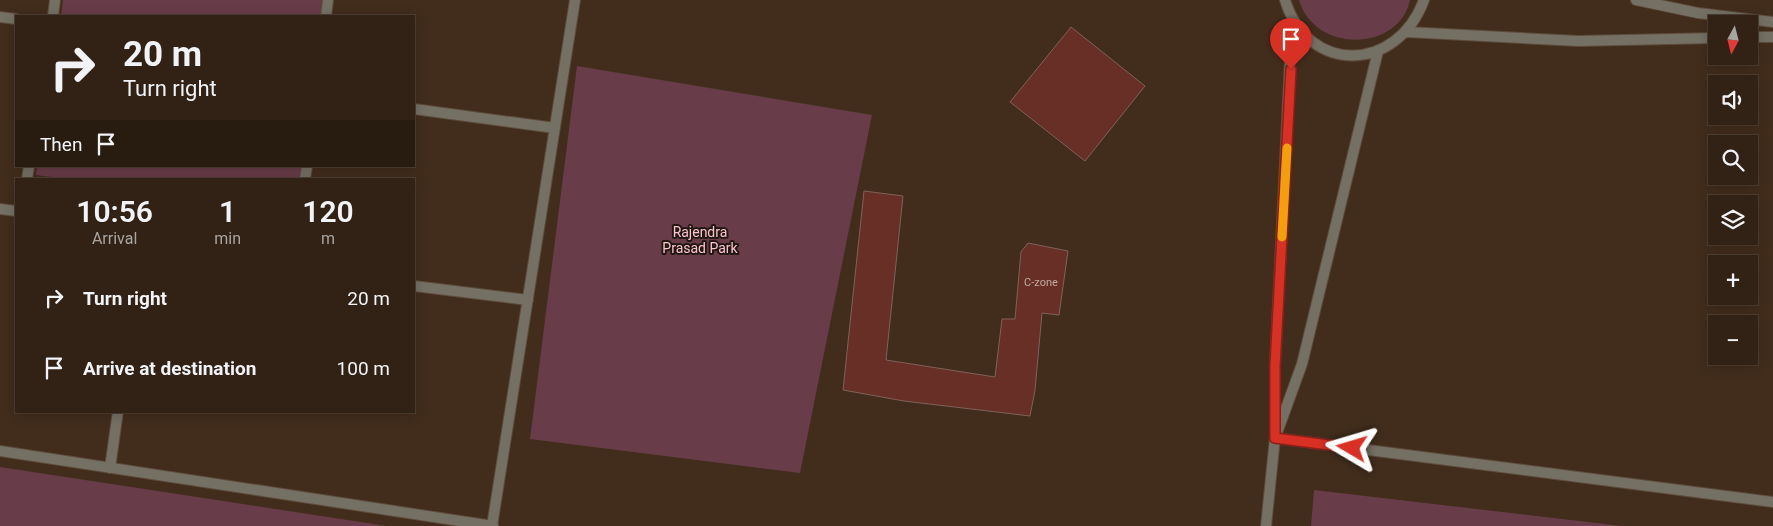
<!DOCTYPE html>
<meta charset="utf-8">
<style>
:root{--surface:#322215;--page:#3d2f22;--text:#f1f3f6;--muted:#a8a4a0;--line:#4d3f34}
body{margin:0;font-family:Roboto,sans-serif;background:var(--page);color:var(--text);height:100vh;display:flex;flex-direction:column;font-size:19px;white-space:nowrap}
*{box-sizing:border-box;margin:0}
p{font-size:16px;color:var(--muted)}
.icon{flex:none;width:28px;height:28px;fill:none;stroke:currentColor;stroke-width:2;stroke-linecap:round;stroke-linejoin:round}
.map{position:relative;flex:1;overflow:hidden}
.panel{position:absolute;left:15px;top:178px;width:400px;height:235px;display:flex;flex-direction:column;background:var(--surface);border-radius:0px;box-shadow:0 2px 12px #0003,0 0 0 1px var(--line)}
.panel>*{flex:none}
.guide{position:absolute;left:15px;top:15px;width:400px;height:152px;border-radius:0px;box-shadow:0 2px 12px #0003,0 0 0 1px var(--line);background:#322215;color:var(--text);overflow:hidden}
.needle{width:32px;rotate:187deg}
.tools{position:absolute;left:1708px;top:15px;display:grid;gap:10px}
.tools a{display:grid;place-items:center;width:50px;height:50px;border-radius:0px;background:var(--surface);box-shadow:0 2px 12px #0003,0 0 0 1px var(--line);font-size:25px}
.pin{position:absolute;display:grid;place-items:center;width:42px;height:42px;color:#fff;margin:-51px -21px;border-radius:50% 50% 50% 0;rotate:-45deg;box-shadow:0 0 5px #0007}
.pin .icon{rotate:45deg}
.me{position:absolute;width:55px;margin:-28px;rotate:277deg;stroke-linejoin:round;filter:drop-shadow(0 0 4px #0008)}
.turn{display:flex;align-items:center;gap:18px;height:105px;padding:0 25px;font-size:22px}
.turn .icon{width:65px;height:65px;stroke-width:2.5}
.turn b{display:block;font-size:35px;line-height:42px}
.then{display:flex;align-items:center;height:48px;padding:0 25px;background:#0003;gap:10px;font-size:19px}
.eta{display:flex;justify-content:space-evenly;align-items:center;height:85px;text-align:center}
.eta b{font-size:30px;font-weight:600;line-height:35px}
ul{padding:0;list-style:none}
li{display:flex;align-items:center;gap:15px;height:70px;padding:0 25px}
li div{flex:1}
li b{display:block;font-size:19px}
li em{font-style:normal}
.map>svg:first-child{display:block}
.green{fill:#683c48}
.building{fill:#682f26;stroke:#7f615b}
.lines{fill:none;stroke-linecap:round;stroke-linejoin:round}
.minor-casing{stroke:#5e4b3b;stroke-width:12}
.tertiary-casing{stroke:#5e4b3b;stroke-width:12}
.minor{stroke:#757064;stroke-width:10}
.tertiary{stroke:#757064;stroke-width:10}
.route-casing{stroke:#8d1f18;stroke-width:12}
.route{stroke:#d93025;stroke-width:9}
.slow{stroke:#f59e0b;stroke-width:9}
.labels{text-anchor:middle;stroke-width:4;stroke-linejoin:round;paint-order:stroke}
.number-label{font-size:11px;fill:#c2aaa0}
.park-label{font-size:14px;fill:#fcc2d0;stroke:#221811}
</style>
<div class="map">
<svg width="1773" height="526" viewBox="0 0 1773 526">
<rect width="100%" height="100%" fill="#422d1c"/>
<path class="green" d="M63,0H328L326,16H61Z
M1299,0H1410C1399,52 1315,54 1299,0Z
M577,66L872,115L800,473L530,439Z
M37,166H307L305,179H67L36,175Z
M0,467L387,526H0Z
M1314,490L1622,526H1311Z"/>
<path class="building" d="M1071,27L1145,86L1085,161L1010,102Z
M864,191L903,196L886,360L995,377L1002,319H1015L1021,252L1028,243L1068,251L1059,315L1042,313L1035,390L1030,416L904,401L843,390Z"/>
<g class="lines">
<g class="minor-casing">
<path id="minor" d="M53,16L55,0
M326,16L328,0
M0,17L16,19
M414,109L555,128
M27,179L29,166
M305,179L307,166
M0,209L16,211
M414,286L528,300
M1275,438L1773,502
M110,468L118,411
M492,526L575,0"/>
</g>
<g class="tertiary-casing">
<path id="tertiary" d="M1285,0C1308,75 1397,73 1424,0
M1636,0L1698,13L1773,22
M1407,32L1578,41L1716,38
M1749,37H1773
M1278,430L1302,364L1378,51
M0,451L493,526
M1266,526L1275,438V366L1292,19"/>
</g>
<use href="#minor" class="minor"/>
<use href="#tertiary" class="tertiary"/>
</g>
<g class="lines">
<g class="route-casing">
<path id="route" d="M1291,69L1275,366V438L1352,448"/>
</g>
<use href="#route" class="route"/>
<path class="slow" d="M1282,237L1287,148"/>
</g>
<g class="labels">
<g class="number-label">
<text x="1041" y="286">C-zone</text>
</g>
<g class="park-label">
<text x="700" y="237">Rajendra<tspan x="700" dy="16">Prasad Park</tspan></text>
</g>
</g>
</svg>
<div class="tools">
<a><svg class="needle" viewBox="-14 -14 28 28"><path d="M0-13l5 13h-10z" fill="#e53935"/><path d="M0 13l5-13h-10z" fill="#a8a4a0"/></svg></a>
<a><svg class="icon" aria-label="sound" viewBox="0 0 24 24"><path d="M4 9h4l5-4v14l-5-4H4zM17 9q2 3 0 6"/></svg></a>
<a><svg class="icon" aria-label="search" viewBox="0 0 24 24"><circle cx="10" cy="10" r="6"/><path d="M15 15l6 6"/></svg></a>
<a><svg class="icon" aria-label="layers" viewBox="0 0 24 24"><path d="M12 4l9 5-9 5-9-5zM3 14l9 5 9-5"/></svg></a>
<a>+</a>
<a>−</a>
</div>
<div class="pin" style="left:1291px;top:69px;background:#d93025"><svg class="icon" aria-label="arrive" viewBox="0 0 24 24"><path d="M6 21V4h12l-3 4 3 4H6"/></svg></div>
<svg class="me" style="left:1352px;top:448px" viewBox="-20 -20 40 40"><path d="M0-17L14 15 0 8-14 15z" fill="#d93025" stroke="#fff" stroke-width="4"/></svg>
<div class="guide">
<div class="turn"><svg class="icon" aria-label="right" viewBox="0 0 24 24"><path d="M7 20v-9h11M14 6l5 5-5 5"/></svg><div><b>20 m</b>Turn right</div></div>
<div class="then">Then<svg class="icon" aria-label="arrive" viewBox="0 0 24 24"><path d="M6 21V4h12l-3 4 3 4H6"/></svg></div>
</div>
<section class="panel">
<div class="eta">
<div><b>10:56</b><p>Arrival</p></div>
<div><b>1</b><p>min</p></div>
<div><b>120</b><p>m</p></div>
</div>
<ul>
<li><svg class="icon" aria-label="right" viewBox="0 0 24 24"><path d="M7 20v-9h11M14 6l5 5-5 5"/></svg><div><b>Turn right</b></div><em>20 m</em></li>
<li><svg class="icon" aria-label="arrive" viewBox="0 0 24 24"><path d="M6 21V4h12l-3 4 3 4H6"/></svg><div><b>Arrive at destination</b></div><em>100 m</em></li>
</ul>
</section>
</div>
